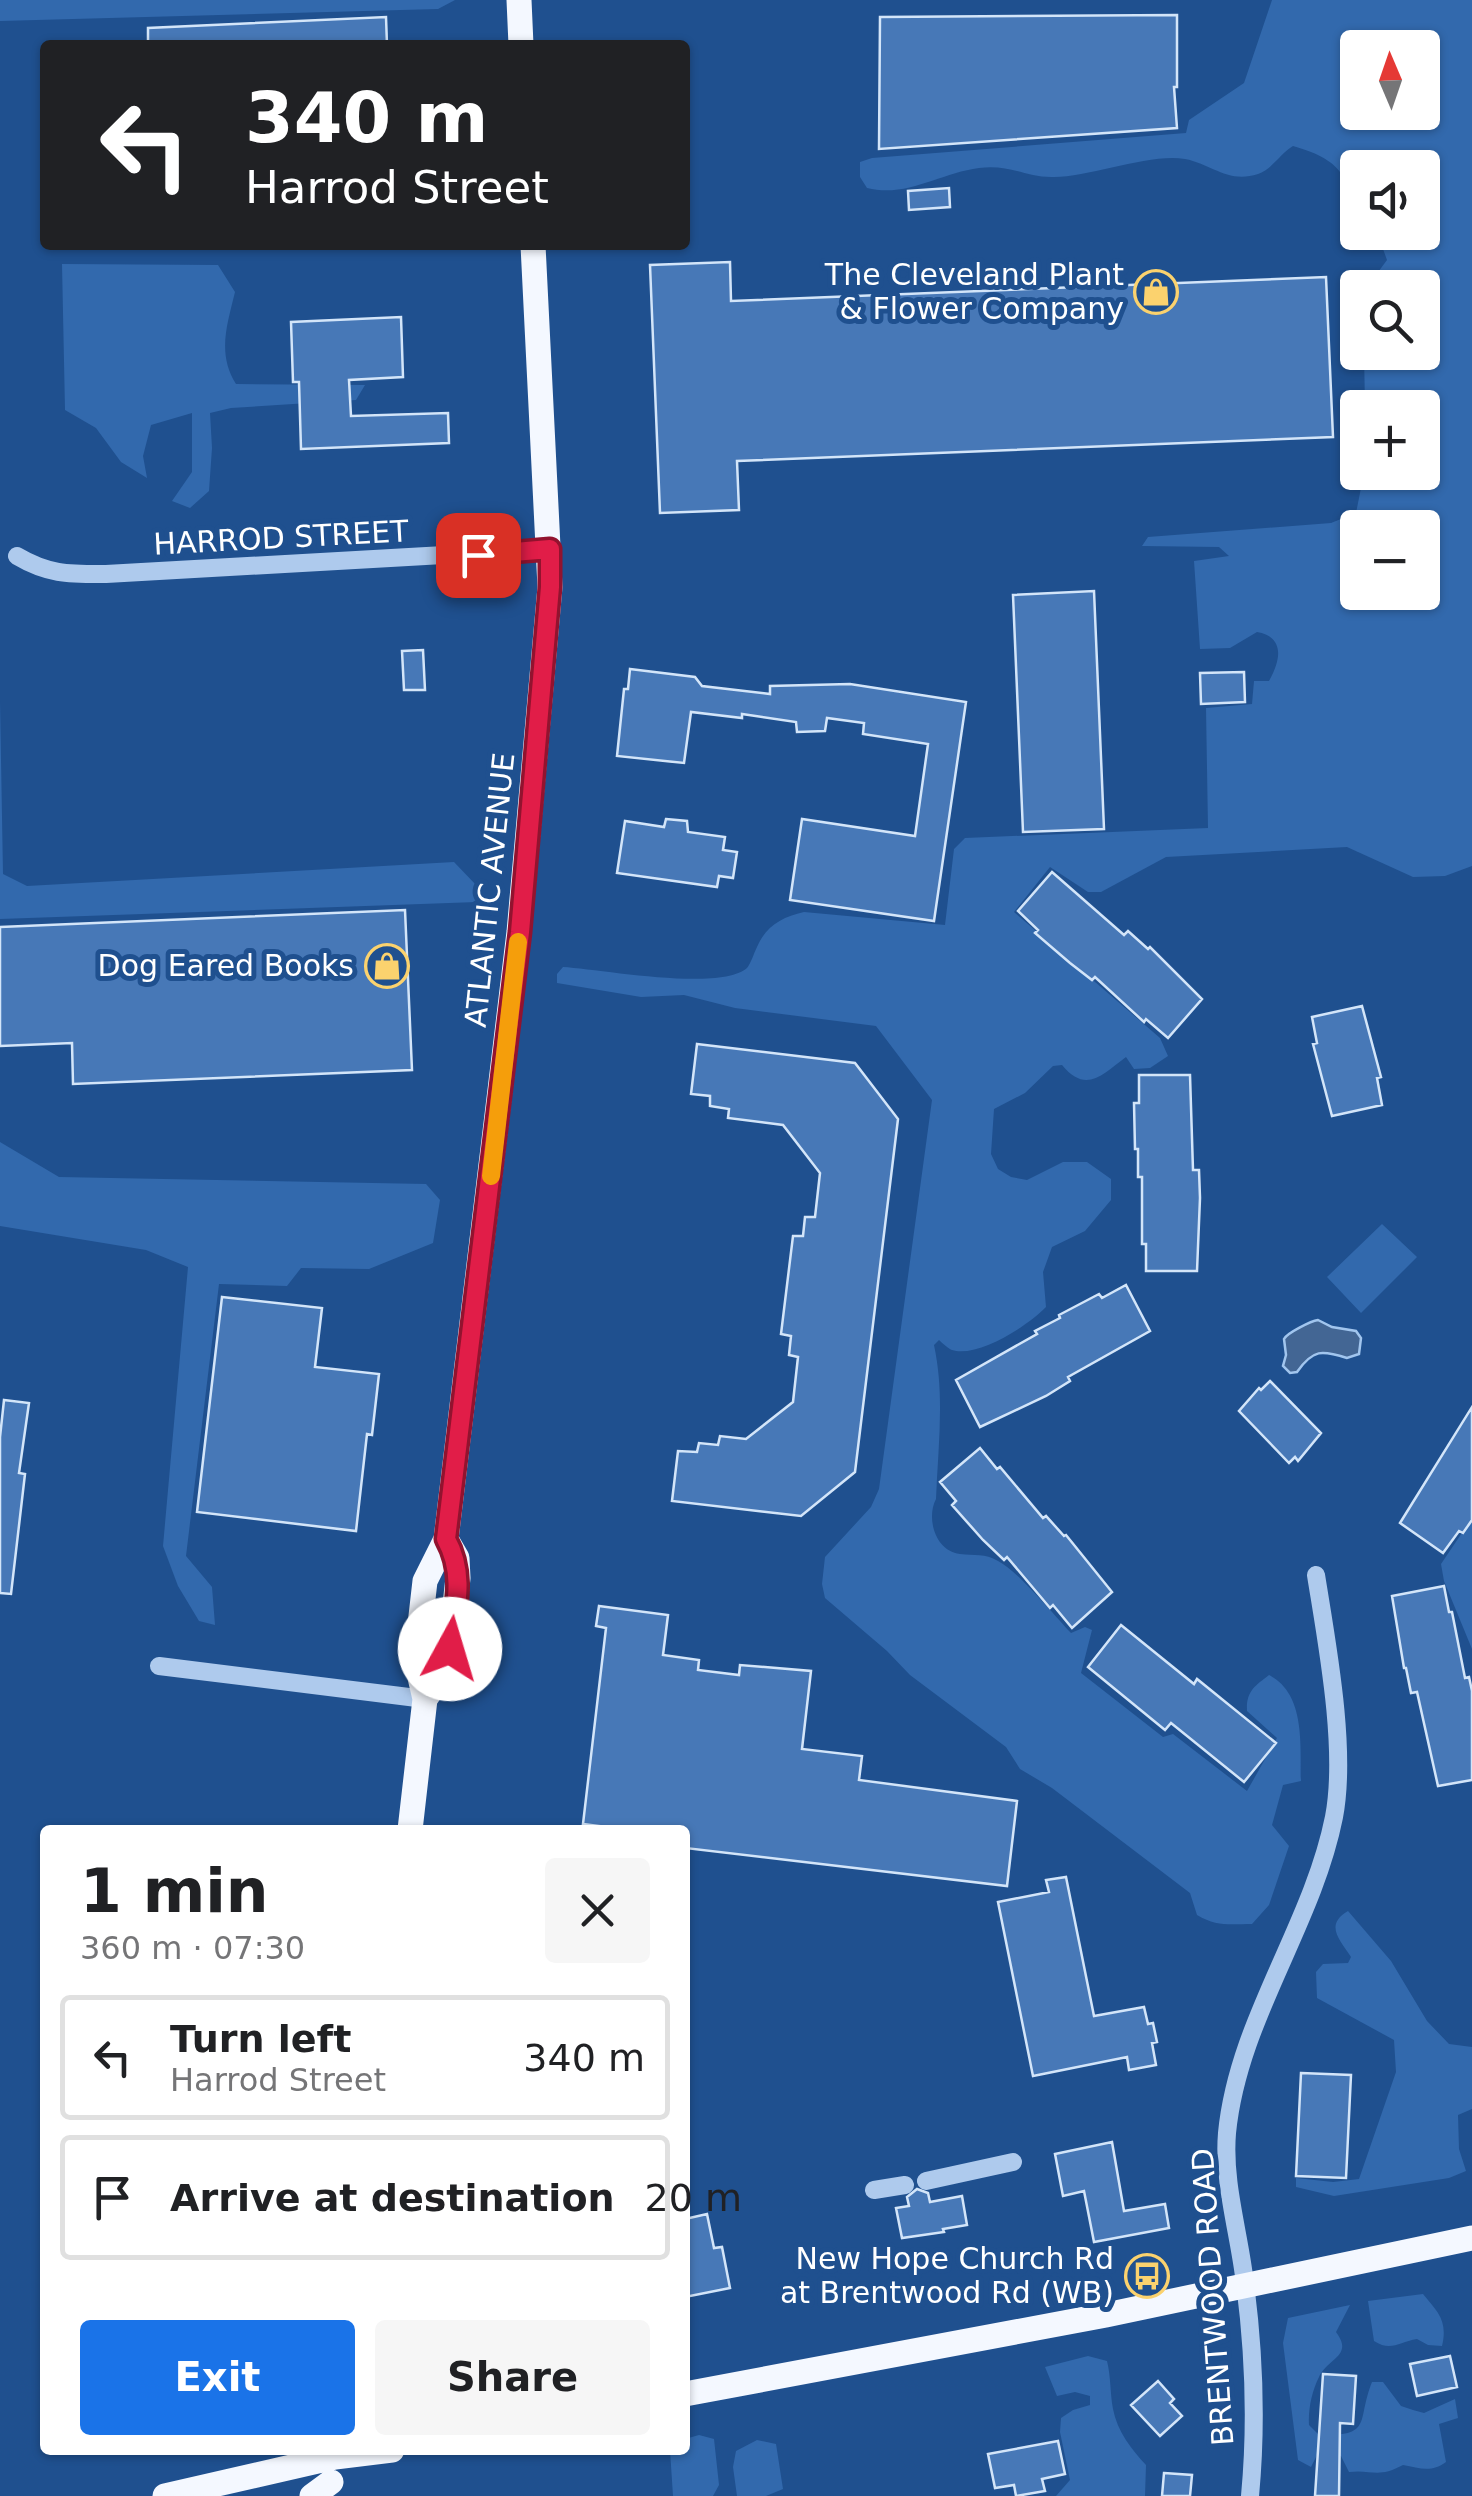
<!DOCTYPE html>
<meta charset="utf-8">
<style>
:root{--surface:#fff;--page:#f6f6f6;--text:#202124;--muted:#757577;--line:#e0e0e0;--accent:#1a73e8}
body{margin:0;font-family:"DejaVu Sans",sans-serif;background:var(--page);color:var(--text);height:100vh;display:flex;flex-direction:column;font-size:38px;white-space:nowrap}
*{box-sizing:border-box;margin:0}
p{font-size:32px;color:var(--muted)}
.icon{flex:none;width:55px;height:55px;fill:none;stroke:currentColor;stroke-width:2;stroke-linecap:round;stroke-linejoin:round}
.map{position:relative;flex:1;overflow:hidden}
.sheet{position:absolute;left:40px;top:1825px;width:650px;height:630px;display:flex;flex-direction:column;background:var(--surface);border-radius:10px;box-shadow:0 2px 8px #0004}
.sheet>*{flex:none}
.banner{position:absolute;left:40px;top:40px;width:650px;height:210px;border-radius:10px;box-shadow:0 2px 8px #0004;background:#202124;color:#fff;overflow:hidden}
.needle{width:65px;rotate:358deg}
.fabs{position:absolute;left:1340px;top:30px;display:grid;gap:20px}
.fabs a{display:grid;place-items:center;width:100px;height:100px;border-radius:10px;background:var(--surface);box-shadow:0 2px 8px #0004;font-size:50px}
.pin{position:absolute;display:grid;place-items:center;width:85px;height:85px;color:#fff;margin:-42px;border-radius:20px;box-shadow:0 5px 15px #0006}
.me{position:absolute;width:110px;margin:-55px;rotate:6deg;stroke-linejoin:round;filter:drop-shadow(0 0 8px #0008)}
.turn{display:flex;align-items:center;gap:35px;height:210px;padding:0 40px;font-size:45px}
.turn .icon{width:130px;height:130px;stroke-width:2.5}
.turn b{display:block;font-size:70px;line-height:85px}
.round{display:grid;place-items:center;flex:none;width:105px;height:105px;border-radius:10px;background:var(--page)}
.head{display:flex;align-items:center;justify-content:space-between;height:170px;padding:0 40px}
h1{font-size:60px;font-weight:700;line-height:75px}
.action{display:flex;gap:20px;margin-top:auto;padding:20px 40px}
.action a{flex:1;height:115px;border-radius:10px;background:var(--accent);color:#fff;font-size:40px;font-weight:700;line-height:115px;text-align:center}
.action a+a{background:var(--page);color:var(--text)}
ul{padding:0;list-style:none}
li{display:flex;align-items:center;gap:30px;height:125px;margin:0 20px 15px;padding:0 20px;border:5px solid var(--line);border-radius:10px}
li div{flex:1}
li b{display:block;font-size:38px}
li em{font-style:normal}
.map>svg:first-child{display:block}
.green{fill:#3269ad;fill-rule:evenodd}
.water{fill:#436694;stroke:#a1c5ee;stroke-width:2.5}
.building{fill:#4778b7;stroke:#d3e5f9;stroke-width:2.5}
.lines{fill:none;stroke-linecap:round;stroke-linejoin:round}
.minor{stroke:#aecaed;stroke-width:18}
.major{stroke:#f4f8ff;stroke-width:25}
.route-casing{stroke:#92132f;stroke-width:25}
.route{stroke:#e11d48;stroke-width:18}
.slow{stroke:#f59e0b;stroke-width:18}
.labels{text-anchor:middle;stroke-width:10;stroke-linejoin:round;paint-order:stroke}
.poi-label{font-size:30px;fill:#fff;stroke:#1f508f;text-anchor:end}
.street-label{font-size:30px;fill:#fff;stroke:#1f508f}
</style>
<div class="map">
<svg width="1472" height="2496" viewBox="0 0 1472 2496">
<rect width="100%" height="100%" fill="#1f508f"/>
<path class="green" d="M0,0H455L438,9L0,21Z
M1272,0H1472V866L1445,876L1413,877L1347,847L1166,857L1101,892H1088L1050,867L1014,912L1160,1038L1168,1056L1150,1068L1134,1069L1126,1057C1102,1075 1086,1094 1062,1065L1053,1066L1025,1093L994,1109L991,1154L998,1169L1011,1177L1027,1180L1063,1162H1087L1111,1179V1200L1085,1231L1052,1247L1043,1272L1046,1307C1029,1325 978,1358 952,1350C949,1349 942,1343 939,1340L934,1345C945,1396 938,1447 936,1499C926,1518 935,1551 960,1554C974,1556 985,1553 998,1561C1019,1572 1053,1614 1071,1633L1085,1627L1092,1630L1081,1673L1163,1737L1173,1734L1247,1791L1277,1738L1247,1711C1246,1691 1255,1686 1269,1675C1306,1694 1300,1746 1301,1781L1283,1785L1272,1825L1289,1846L1269,1905L1252,1924C1230,1924 1217,1927 1197,1915L1190,1893L1052,1788L1020,1769L1006,1747L910,1675L887,1651L825,1598L822,1584L825,1557L871,1507L879,1489L932,1100L876,1026L735,1008L684,995L641,997L557,983V974L563,967C599,969 720,992 747,968C751,963 754,953 757,947C766,926 782,917 804,912L945,925L954,849L965,838L1208,828L1206,708L1252,704L1254,681H1269C1281,660 1285,637 1257,632L1230,648L1200,649L1194,561L1229,556L1219,547L1142,546L1148,537L1331,523L1356,513L1364,473L1422,472V408L1365,407L1364,353L1422,352V288L1367,287L1387,260L1383,249L1357,234C1351,182 1347,161 1293,146C1281,153 1271,170 1258,174C1228,184 1212,164 1185,159C1150,153 1090,177 1054,177C1027,178 1011,164 979,168C940,173 907,198 867,188L860,177V162L872,158L1186,133L1189,120L1244,83ZM1358,48H1422V112H1358ZM1358,168H1422V232H1358ZM1358,528H1422V592H1358Z
M62,264L218,265L235,292C227,325 217,354 236,384L365,385L356,400L231,408L210,413L212,448L209,491L190,508L172,501L192,472V413L151,425L143,456L147,478L121,462L96,428L65,410Z
M0,701L3,874L27,886L454,862L477,886V902L0,919Z
M0,1142L59,1177L426,1184L440,1200L433,1243L369,1269L301,1268L287,1286L219,1284L186,1556L212,1587L215,1625L199,1621L178,1586L163,1546L188,1267L146,1250L0,1226Z
M1382,1224L1417,1257L1361,1313L1327,1277Z
M1472,1518V1649L1444,1581L1441,1564Z
M1348,1911L1391,1961L1427,2021L1449,2044L1472,2047V2109L1458,2115L1459,2149L1466,2171L1449,2178L1334,2196L1296,2187V2178L1333,2182L1359,2179L1396,2072L1394,2040L1317,1998L1316,1972L1323,1964L1348,1963L1351,1957C1340,1940 1324,1925 1348,1911Z
M1423,2294C1438,2312 1448,2321 1442,2346L1428,2345L1417,2339C1399,2342 1391,2352 1374,2341L1368,2301Z
M1350,2305L1336,2332C1354,2356 1328,2358 1319,2377C1312,2391 1308,2409 1309,2425L1319,2435C1374,2436 1356,2422 1372,2382H1383L1401,2406L1413,2410L1424,2413L1455,2399L1458,2418L1439,2424L1446,2462C1431,2473 1420,2468 1403,2465C1377,2479 1372,2469 1349,2472L1341,2456L1317,2455L1311,2467L1298,2460L1283,2343L1288,2318Z
M1088,2356L1107,2361C1111,2377 1110,2393 1113,2409C1117,2431 1132,2450 1146,2465L1145,2496H1056L1070,2480L1060,2432L1061,2418L1073,2410L1090,2405V2396L1075,2392L1057,2396L1045,2367Z
M699,2435L714,2439L719,2485L713,2496H673L670,2450H685V2439Z
M757,2440L776,2444L783,2489L766,2496H737L733,2467L736,2451Z"/>
<path class="water" d="M1318,1320L1332,1327L1356,1331L1361,1338L1359,1354L1347,1358C1322,1350 1313,1349 1297,1372L1290,1373L1283,1366L1286,1355L1284,1339C1287,1333 1311,1321 1318,1320Z"/>
<path class="building" d="M1177,15V87H1174L1177,128L879,149L880,17Z
M386,17L387,45H148V28Z
M949,188L950,207L909,210L908,191Z
M730,262L731,301L1326,277L1333,437L737,461L739,510L660,513L650,265Z
M401,317L403,377L349,380L351,416L448,413L449,443L301,449L299,382H293L291,322Z
M1094,591L1104,829L1023,832L1013,595Z
M423,650L425,690H404L402,651Z
M630,669L695,677L702,686L770,694V686L850,684L966,702L934,921L790,900L802,819L915,836L928,744L863,734L864,723L827,718L825,731L797,732L796,722L742,714V718L691,712L684,763L617,756L624,689H628Z
M1244,672L1245,702L1201,704L1200,673Z
M666,819L687,821L688,832L725,837L723,850L737,852L733,878L719,876L717,887L617,873L625,821L664,827Z
M1052,872L1124,935L1128,931L1148,949L1150,947L1202,999L1168,1038L1146,1019L1144,1022L1095,977L1092,980L1070,963L1035,933L1038,930L1018,911Z
M405,910L412,1070L73,1084L72,1043L0,1046V927Z
M1362,1006L1381,1077L1377,1078L1382,1105L1332,1116L1313,1044L1317,1043L1312,1017Z
M697,1044L855,1063L898,1119L855,1472L801,1516L672,1501L678,1451L697,1452L699,1443L718,1445L720,1436L746,1439L793,1402L798,1357L789,1355L791,1336L781,1334L793,1236H803L805,1217H815L820,1173L783,1125L728,1118L729,1109L710,1106V1096L691,1094Z
M1139,1075H1190L1193,1170H1199L1200,1198L1197,1271H1146V1244H1142V1177H1138V1149H1135L1134,1103H1139Z
M1126,1285L1150,1331L1068,1377L1070,1381L1046,1396L980,1427L956,1380L1037,1334L1035,1331L1060,1318L1059,1315L1099,1294L1102,1298Z
M222,1297L322,1308L315,1367L379,1374L372,1435L367,1434L356,1531L197,1512Z
M1270,1381L1321,1433L1298,1461L1295,1457L1289,1463L1239,1411L1259,1388L1261,1390Z
M4,1400L29,1403L19,1473L25,1474L11,1594L0,1593V1437Z
M1472,1407V1520L1463,1533L1459,1531L1443,1553L1400,1523Z
M980,1448L997,1469L1000,1467L1043,1518L1046,1516L1064,1536L1066,1535L1112,1592L1072,1628L1053,1605L1050,1608L1007,1557L1004,1560L983,1540L952,1505L956,1501L940,1482Z
M1444,1586L1449,1612H1452L1465,1678L1469,1677L1472,1691V1780L1438,1786L1417,1692L1411,1693L1406,1668H1404L1392,1596Z
M599,1606L668,1615L663,1655L699,1660L698,1670L739,1675L740,1665L811,1671L802,1749L862,1756L859,1780L1017,1801L1007,1886L685,1848V1830H630L583,1824L606,1628L596,1626Z
M1121,1625L1194,1684L1197,1679L1276,1743L1244,1782L1171,1723L1165,1730L1088,1667Z
M1066,1877L1094,2016L1144,2007L1148,2024L1153,2023L1157,2042L1152,2043L1156,2065L1129,2070L1127,2057L1033,2076L998,1902L1049,1892L1046,1880Z
M1301,2073L1351,2075L1346,2178L1296,2176Z
M1112,2142L1124,2211L1165,2204L1169,2228L1094,2242L1084,2191L1063,2196L1055,2154Z
M917,2189L928,2193L930,2202L962,2196L967,2225L943,2229L944,2232L902,2238L896,2208L909,2206L907,2197Z
M707,2214L714,2248L722,2247L730,2288L685,2297V2219Z
M1450,2356L1457,2387L1417,2396L1410,2364Z
M1323,2374L1356,2376L1353,2424L1340,2423L1339,2496H1315Z
M1158,2381L1174,2399L1170,2403L1182,2416L1160,2436L1131,2405Z
M1058,2441L1065,2474L1042,2479L1045,2491L1016,2496L1014,2485L995,2488L988,2454Z
M1164,2473L1192,2475L1190,2496H1162Z"/>
<g class="lines">
<path class="minor" d="M17,556C49,575 70,574 106,574L550,549
M159,1666L425,1699
M926,2181L1013,2162
M874,2190L905,2185
M1250,2496C1257,2422 1254,2349 1244,2276C1238,2229 1223,2181 1227,2133C1238,2020 1312,1927 1334,1817C1347,1749 1327,1644 1316,1575"/>
<path class="major" d="M519,0L521,45
M425,1699L448,1666L458,1578L457,1558L446,1539
M410,1830L425,1699L416,1660L425,1581L446,1539L519,932L550,587L533,245
M685,2394L1106,2315L1472,2238
M165,2496L335,2457L392,2450
M312,2496L331,2482"/>
</g>
<g class="lines">
<g class="route-casing">
<path id="route" d="M450,1649C455,1610 466,1575 446,1539L520,932L550,587V549L478,555"/>
</g>
<use href="#route" class="route"/>
<path class="slow" d="M491,1176L518,942"/>
</g>
<defs>
<g id="shop-ring" transform="scale(2.25)"><circle r="9.5" fill="#1f508f" stroke="#fbd26e" stroke-width="1.5"/><path d="M-5-2.5h2.3a2.7 3.5 0 0 1 5.4 0H5L5.5 6h-11ZM-1.5-2.5h3a1.5 2.3 0 0 0-3 0Z" fill="#fbd26e"/></g>
<g id="bus-ring" transform="scale(2.25)"><circle r="9.5" fill="#1f508f" stroke="#fbd26e" stroke-width="1.5"/><path d="M-5-6H5V4H4V6H2V4H-2V6H-4V4H-5ZM-3.5-4V0h7V-4ZM-3.5 1.2v1.5H-2V1.2ZM2 1.2v1.5H3.5V1.2Z" fill="#fbd26e"/></g>
</defs>
<g fill-rule="evenodd">
<use href="#shop-ring" x="1156" y="292"/>
<use href="#shop-ring" x="387" y="966"/>
<use href="#bus-ring" x="1147" y="2276"/>
</g>
<g class="labels">
<g class="poi-label">
<text x="1124" y="285">The Cleveland Plant<tspan x="1124" dy="34">&amp; Flower Company</tspan></text>
<text x="354" y="976">Dog Eared Books</text>
<text x="1114" y="2269">New Hope Church Rd<tspan x="1114" dy="34">at Brentwood Rd (WB)</tspan></text>
</g>
<g class="street-label">
<text transform="translate(281 538) rotate(-3)" y="10">HARROD STREET</text>
<text transform="translate(490 890) rotate(-84)" y="10">ATLANTIC AVENUE</text>
<text transform="translate(1213 2297) rotate(-94)" y="10">BRENTWOOD ROAD</text>
</g>
</g>
</svg>
<div class="fabs">
<a><svg class="needle" viewBox="-14 -14 28 28"><path d="M0-13l5 13h-10z" fill="#e53935"/><path d="M0 13l5-13h-10z" fill="#757577"/></svg></a>
<a><svg class="icon" aria-label="sound" viewBox="0 0 24 24"><path d="M4 9h4l5-4v14l-5-4H4zM17 9q2 3 0 6"/></svg></a>
<a><svg class="icon" aria-label="search" viewBox="0 0 24 24"><circle cx="10" cy="10" r="6"/><path d="M15 15l6 6"/></svg></a>
<a>+</a>
<a>−</a>
</div>
<div class="pin" style="left:478px;top:555px;background:#d93025"><svg class="icon" aria-label="arrive" viewBox="0 0 24 24"><path d="M6 21V4h12l-3 4 3 4H6"/></svg></div>
<svg class="me" style="left:450px;top:1649px" viewBox="-20 -20 40 40"><circle r="19" fill="#fff"/><path d="M0-13L10 11 0 6-10 11z" fill="#e11d48"/></svg>
<div class="banner">
<div class="turn"><svg class="icon" aria-label="left" viewBox="0 0 24 24"><path d="M17 20v-9H6M10 6l-5 5 5 5"/></svg><div><b>340 m</b>Harrod Street</div></div>
</div>
<section class="sheet">
<div class="head"><div><h1>1 min</h1><p>360 m · 07:30</p></div><a class="round"><svg class="icon" aria-label="close" viewBox="0 0 24 24"><path d="M6 6l12 12M18 6L6 18"/></svg></a></div>
<ul>
<li><svg class="icon" aria-label="left" viewBox="0 0 24 24"><path d="M17 20v-9H6M10 6l-5 5 5 5"/></svg><div><b>Turn left</b><p>Harrod Street</p></div><em>340 m</em></li>
<li><svg class="icon" aria-label="arrive" viewBox="0 0 24 24"><path d="M6 21V4h12l-3 4 3 4H6"/></svg><div><b>Arrive at destination</b></div><em>20 m</em></li>
</ul>
<div class="action"><a>Exit</a><a>Share</a></div>
</section>
</div>
